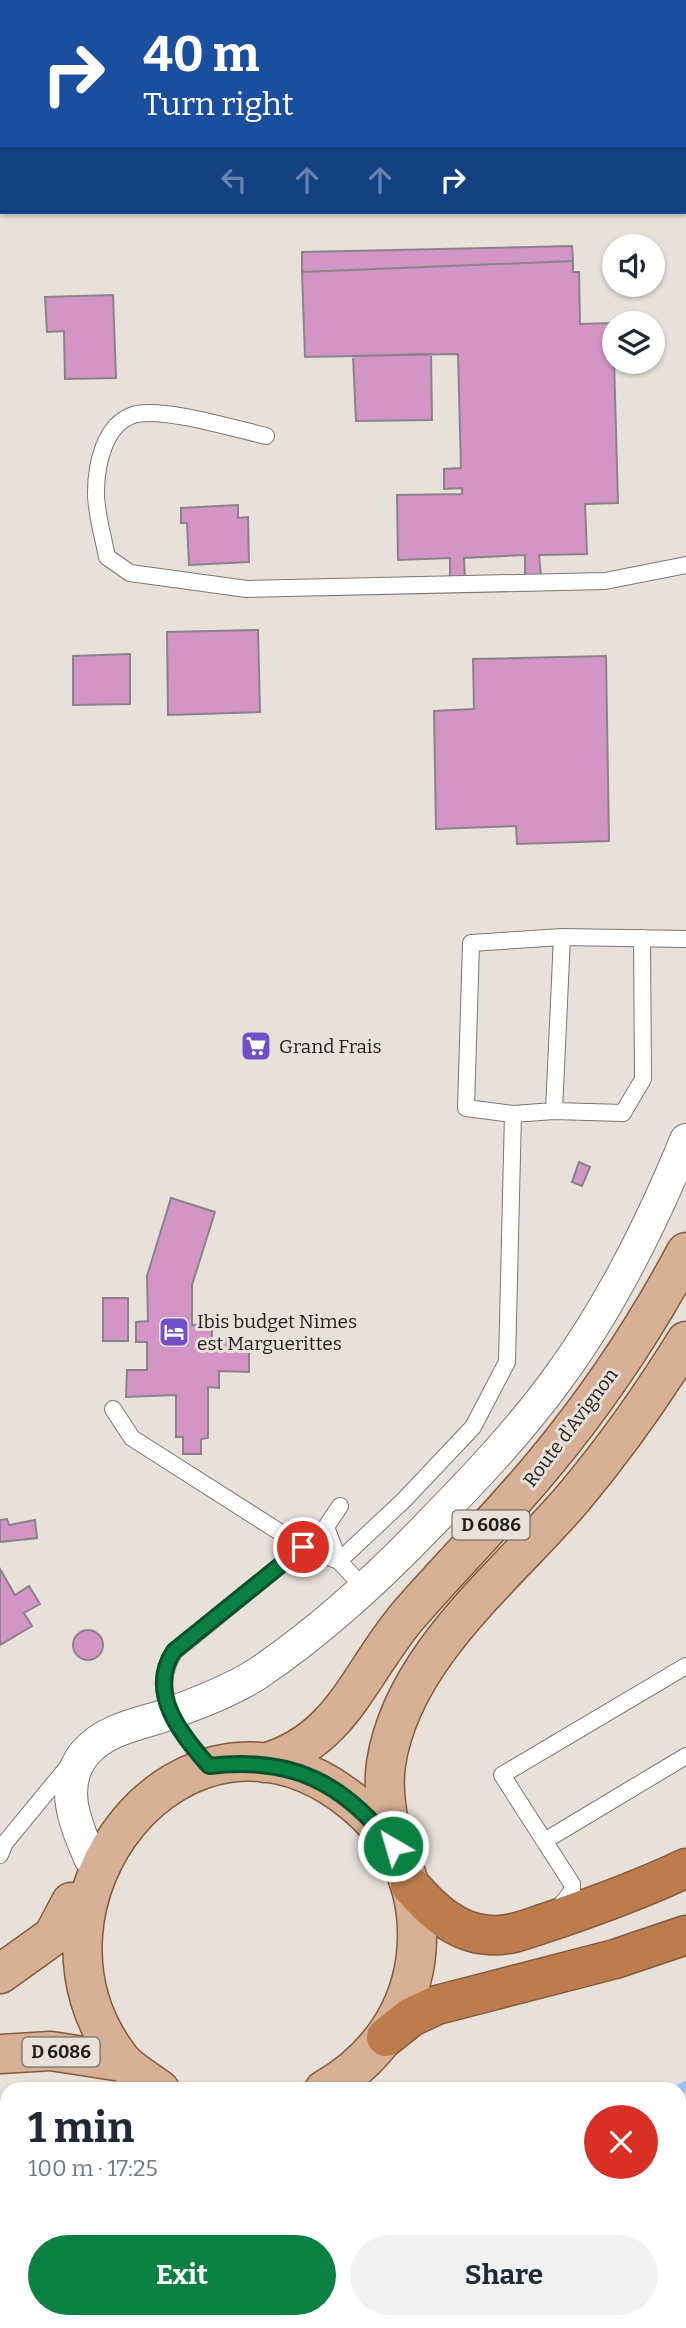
<!DOCTYPE html>
<meta charset="utf-8">
<style>
:root{--surface:#fff;--page:#f2f2f3;--text:#1f2937;--muted:#747a83;--accent:#0b8043}
body{margin:0;font-family:Bitter,serif;background:var(--page);color:var(--text);height:100vh;display:flex;flex-direction:column;font-size:26px;white-space:nowrap}
*{box-sizing:border-box;margin:0}
p{font-size:23px;color:var(--muted)}
.icon{flex:none;width:38px;height:38px;fill:none;stroke:currentColor;stroke-width:2;stroke-linecap:round;stroke-linejoin:round}
.map{position:relative;flex:1;overflow:hidden}
.details{position:absolute;left:0px;top:2082px;width:686px;height:247px;display:flex;flex-direction:column;background:var(--surface);border-radius:21px 21px 0 0;box-shadow:0 2px 5px #0004}
.details>*{flex:none}
.top-card{position:absolute;left:0px;top:0px;width:686px;height:214px;box-shadow:0 2px 5px #0004;background:#1a4fa0;color:#fff;overflow:hidden}
.fabs{position:absolute;left:602px;top:234px;display:grid;gap:14px}
.fabs a{display:grid;place-items:center;width:63px;height:63px;border-radius:50%;background:var(--surface);box-shadow:0 2px 5px #0004;font-size:35px}
.pin{position:absolute;display:grid;place-items:center;width:60px;height:60px;color:#fff;margin:-30px;border:4px solid #fff;border-radius:50%;box-shadow:0 2px 7px #0007}
.me{position:absolute;width:77px;margin:-38px;rotate:322deg;stroke-linejoin:round;filter:drop-shadow(0 0 5px #0008)}
.turn{display:flex;align-items:center;gap:24px;height:147px;padding:0 28px;font-size:32px}
.turn .icon{width:91px;height:91px;stroke-width:2.5}
.turn b{display:block;font-size:49px;line-height:60px}
.lanes{display:flex;align-items:center;height:66px;padding:0 28px;background:#0003;justify-content:center;gap:35px;direction:ltr}
.lanes .off{opacity:.35}
.round{display:grid;place-items:center;flex:none;width:74px;height:74px;border-radius:37px;background:var(--page)}
.summary{display:flex;align-items:center;justify-content:space-between;height:119px;padding:0 28px}
h1{font-size:42px;font-weight:700;line-height:52px}
.primary-button{display:flex;gap:14px;margin-top:auto;padding:14px 28px}
.primary-button a{flex:1;height:80px;border-radius:42px;background:var(--accent);color:#fff;font-size:28px;font-weight:700;line-height:80px;text-align:center}
.primary-button a+a{background:var(--page);color:var(--text)}
.map>svg:first-child{display:block}
.green{fill:#9ec7a0}
.lines{fill:none;stroke-linecap:round;stroke-linejoin:round}
.stream{stroke:#99c0ff;stroke-width:10}
.building{fill:#d394c6;stroke:#8b8389;stroke-width:2}
.service-casing{stroke:#7d7770;stroke-width:18}
.minor-casing{stroke:#7d7770;stroke-width:34}
.primary-casing{stroke:#865b3c;stroke-width:41}
.motorway-casing{stroke:#865b3c;stroke-width:41}
.service{stroke:#fff;stroke-width:16}
.minor{stroke:#fff;stroke-width:32}
.primary{stroke:#d7b095;stroke-width:38}
.motorway{stroke:#bd7c4e;stroke-width:38}
.route-casing{stroke:#07532c;stroke-width:18}
.route{stroke:#0b8043;stroke-width:12}
.labels{text-anchor:middle;stroke-width:6;stroke-linejoin:round;paint-order:stroke}
.shield{fill:#e7e1d9;stroke:#5c5853;stroke-width:2}
.shield-label{font-size:18px;font-weight:bold;fill:#201d1a}
.poi-label{font-size:19px;fill:#201d1a;stroke:#e7e1d9;text-anchor:start}
.street-label{font-size:19px;fill:#201d1a;stroke:#e7e1d9}
</style>
<div class="map">
<svg width="686" height="2328" viewBox="0 0 686 2328">
<rect width="100%" height="100%" fill="#e7e1d9"/>
<path class="green" d="M686,2192V2328H0V2313H7V2322H679V2194Z"/>
<g class="lines">
<path class="stream" d="M678,2090L686,2086
M0,2218L7,2217"/>
</g>
<path class="building" d="M0,0H51V2H2L0,45Z
M186,0H262V2H186Z
M364,0H425V2H364Z
M572,246L573,261L302,272V252Z
M573,261V272H579L580,324L613,323L618,503L585,504L587,554L539,555L541,576H525V555L464,558L465,579L450,580V558L398,560L397,495L462,494V488L444,489V469L461,468L458,354L305,357L302,272Z
M113,295L116,378L65,379L64,331L47,332L45,297Z
M431,354L432,420L356,421L353,356Z
M238,505V518L248,517L249,562L189,565L187,523H181V508Z
M258,630L260,712L168,715L167,632Z
M130,654V704L73,705V656Z
M606,656L609,841L517,844L516,826L436,829L434,711L474,709L473,659Z
M579,1162L590,1167L582,1186L572,1182Z
M171,1198L215,1212L192,1285V1325L212,1324V1339H249V1372L219,1371V1388L208,1387V1438L201,1439V1454H183V1437H176V1395L126,1397L127,1370H147V1342H136V1322L148,1321L147,1276Z
M103,1298H128V1341H103Z
M7,1519L9,1525L35,1520L37,1538L0,1542V1520Z
M0,1569L15,1595L29,1586L40,1604L24,1613L32,1626L0,1645Z
M73 1645a15 15 0 1 1 30 0a15 15 0 1 1-30 0Z"/>
<g class="lines">
<g class="service-casing">
<path id="service" d="M684,192H686
M266,436C236,429 160,406 133,415C104,425 96,465 96,493C96,514 103,536 107,557L130,573L247,589L605,581L686,565
M642,938L643,1079L623,1113L554,1111L562,937L686,939
M554,1111L513,1114L466,1108L471,943L562,937
M113,1409L132,1438L303,1547L339,1561L404,1500L473,1427L507,1362L513,1114
M340,1506L326,1527L339,1561L364,1588
M209,1766C182,1736 146,1692 175,1651L303,1547
M546,1840L686,1756
M0,1855L5,1843L70,1764
M557,1910L572,1891V1884L502,1775L686,1666"/>
</g>
<g class="minor-casing">
<path id="minor" d="M90,1858C76,1825 58,1786 85,1753C104,1731 133,1725 160,1717C191,1706 229,1692 257,1674C318,1633 374,1582 425,1529C472,1481 519,1432 558,1378C611,1306 652,1223 686,1140"/>
</g>
<g class="primary-casing">
<path id="primary" d="M264,1763C344,1741 361,1668 412,1611C455,1562 502,1515 544,1464C598,1399 646,1327 686,1252
M393,1844C388,1818 382,1791 386,1764C402,1656 507,1576 574,1497C615,1448 652,1396 686,1341
M0,1974L53,1936L71,1902
M0,2054L51,2051L122,2062
M160,2090C147,2080 132,2072 122,2061C0,1907 184,1665 353,1802C392,1833 416,1879 417,1930C419,1999 383,2056 324,2090"/>
</g>
<g class="motorway-casing">
<path id="motorway" d="M410,1885C431,1909 455,1933 489,1935C510,1937 532,1927 551,1921C598,1905 642,1889 686,1868
M386,2037L411,2017L437,2005L615,1959L686,1935"/>
</g>
<use href="#service" class="service"/>
<use href="#minor" class="minor"/>
<use href="#primary" class="primary"/>
<use href="#motorway" class="motorway"/>
</g>
<g class="lines">
<g class="route-casing">
<path id="route" d="M303,1547L174,1651C146,1692 182,1736 209,1766C291,1756 343,1782 393,1846"/>
</g>
<use href="#route" class="route"/>
</g>
<defs>
<g id="supermarket-square" transform="scale(1.575)"><rect x="-9" y="-9" width="18" height="18" rx="4" fill="#724fc8" stroke="#e7e1d9"/><path d="M-6-5.5h2.5l.6 2H6L4.5 2H-2.5L-4.4-4H-6ZM-1.5 3.2a1.3 1.3 0 1 0 .1 0ZM3 3.2a1.3 1.3 0 1 0 .1 0Z" fill="#fff"/></g>
<g id="hotel-square" transform="scale(1.575)"><rect x="-9" y="-9" width="18" height="18" rx="4" fill="#724fc8" stroke="#e7e1d9"/><path d="M-6-4.5h1.5V1H6V5H4.5V3h-9V5H-6ZM-4 0a1.8 1.8 0 1 1 3.6 0ZM.5 0V-2.5h3Q6-2.5 6 0Z" fill="#fff"/></g>
</defs>
<g fill-rule="evenodd">
<use href="#supermarket-square" x="256" y="1046"/>
<use href="#hotel-square" x="174" y="1332"/>
</g>
<g class="labels">
<g class="shield">
<rect x="452.5" y="1510.5" width="77" height="29" rx="5"/>
<rect x="22.5" y="2037.5" width="77" height="29" rx="5"/>
</g>
<g class="shield-label">
<text x="491" y="1531">D 6086</text>
<text x="61" y="2058">D 6086</text>
</g>
<g class="poi-label">
<text x="279" y="1053">Grand Frais</text>
<text x="197" y="1328">Ibis budget Nimes<tspan x="197" dy="22">est Marguerittes</tspan></text>
</g>
<g class="street-label">
<text transform="translate(570 1427) rotate(-53)" y="7">Route d'Avignon</text>
</g>
</g>
</svg>
<div class="fabs">
<a><svg class="icon" aria-label="sound" viewBox="0 0 24 24"><path d="M4 9h4l5-4v14l-5-4H4zM17 9q2 3 0 6"/></svg></a>
<a><svg class="icon" aria-label="layers" viewBox="0 0 24 24"><path d="M12 4l9 5-9 5-9-5zM3 14l9 5 9-5"/></svg></a>
</div>
<div class="pin" style="left:303px;top:1547px;background:#d93025"><svg class="icon" aria-label="arrive" viewBox="0 0 24 24"><path d="M6 21V4h12l-3 4 3 4H6"/></svg></div>
<svg class="me" style="left:393px;top:1846px" viewBox="-20 -20 40 40"><circle r="17" fill="#0b8043" stroke="#fff" stroke-width="3"/><path d="M0-11L8 9 0 5-8 9z" fill="#fff"/></svg>
<div class="top-card">
<div class="turn"><svg class="icon" aria-label="right" viewBox="0 0 24 24"><path d="M7 20v-9h11M14 6l5 5-5 5"/></svg><div><b>40 m</b>Turn right</div></div>
<div class="lanes"><svg class="icon off" aria-label="left" viewBox="0 0 24 24"><path d="M17 20v-9H6M10 6l-5 5 5 5"/></svg><svg class="icon off" aria-label="ahead" viewBox="0 0 24 24"><path d="M12 20V5M6 11l6-6 6 6"/></svg><svg class="icon off" aria-label="ahead" viewBox="0 0 24 24"><path d="M12 20V5M6 11l6-6 6 6"/></svg><svg class="icon" aria-label="right" viewBox="0 0 24 24"><path d="M7 20v-9h11M14 6l5 5-5 5"/></svg></div>
</div>
<section class="details">
<div class="summary"><div><h1>1 min</h1><p>100 m · 17:25</p></div><a class="round" style="background:#d93025;color:#fff"><svg class="icon" aria-label="close" viewBox="0 0 24 24"><path d="M6 6l12 12M18 6L6 18"/></svg></a></div>
<div class="primary-button"><a>Exit</a><a>Share</a></div>
</section>
</div>
